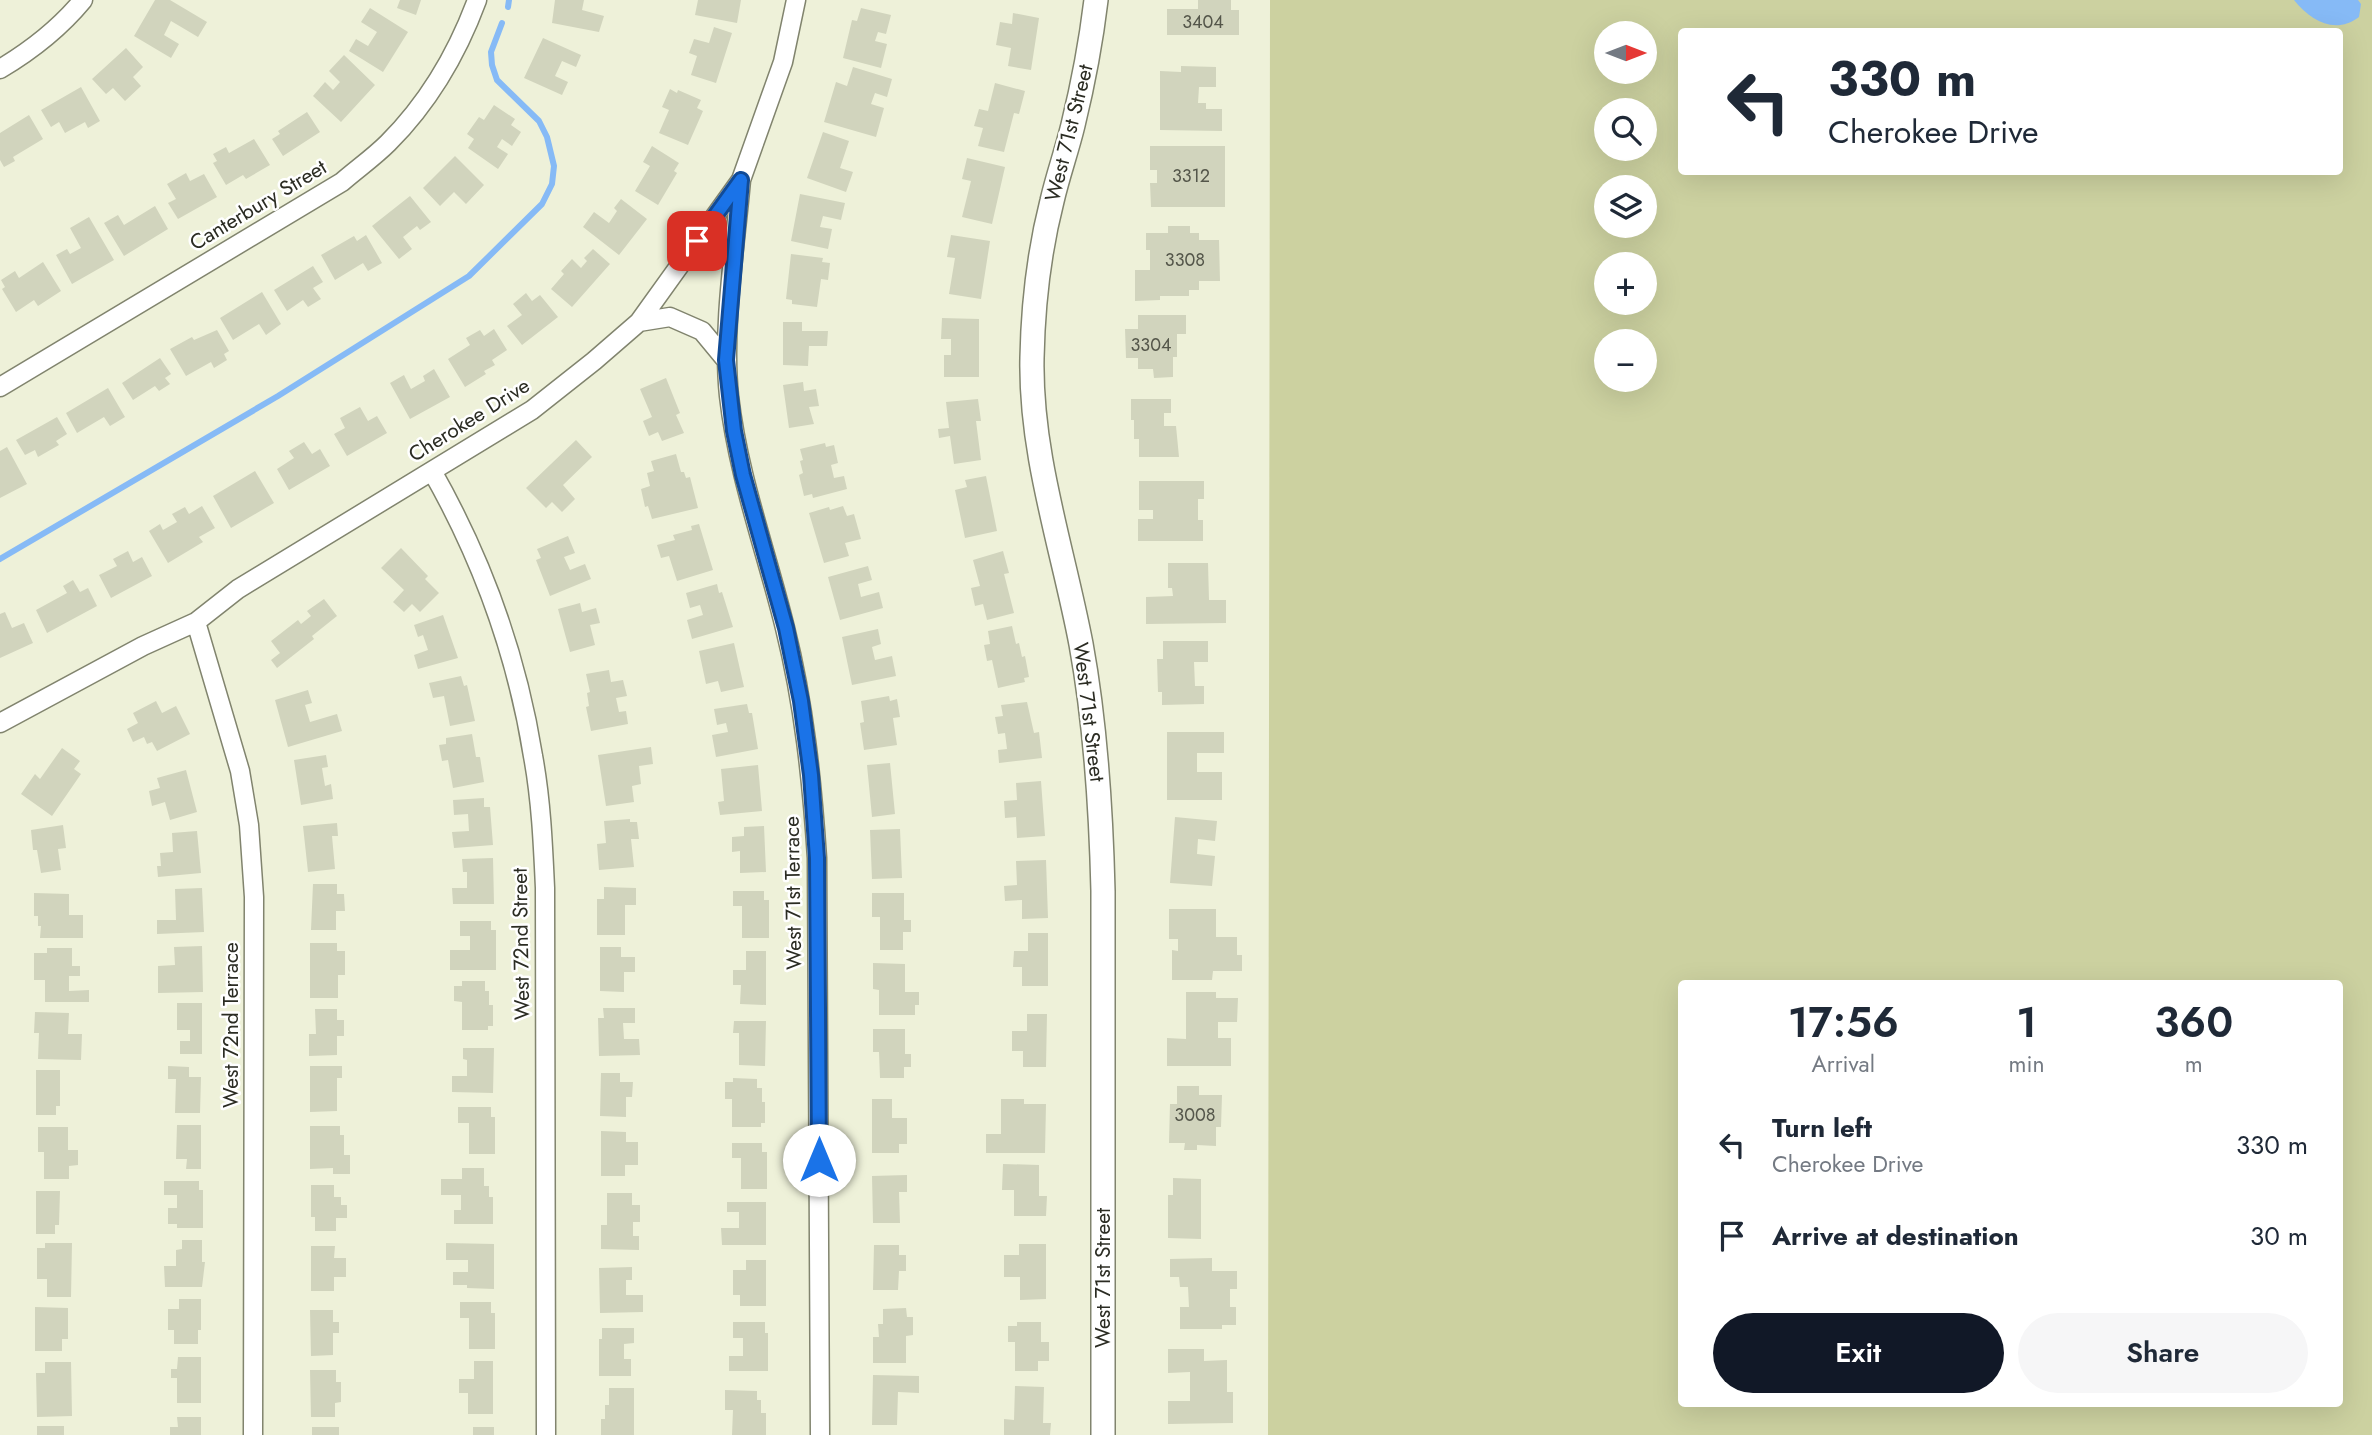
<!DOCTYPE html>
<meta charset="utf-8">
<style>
:root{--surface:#fff;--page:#f6f6f7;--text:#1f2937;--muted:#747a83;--accent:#111827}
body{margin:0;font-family:Jost,sans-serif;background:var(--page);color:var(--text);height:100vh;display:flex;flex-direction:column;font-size:26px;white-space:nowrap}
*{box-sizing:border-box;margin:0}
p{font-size:23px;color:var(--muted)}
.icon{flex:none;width:38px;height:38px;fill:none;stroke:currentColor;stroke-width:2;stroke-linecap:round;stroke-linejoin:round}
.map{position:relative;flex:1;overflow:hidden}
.sheet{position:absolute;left:1678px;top:980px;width:665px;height:427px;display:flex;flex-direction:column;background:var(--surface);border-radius:7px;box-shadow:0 7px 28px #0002}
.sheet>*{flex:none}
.hud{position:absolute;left:1678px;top:28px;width:665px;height:147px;border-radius:7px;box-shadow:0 7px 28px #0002;background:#fff;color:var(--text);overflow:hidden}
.needle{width:46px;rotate:90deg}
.controls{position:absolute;left:1594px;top:21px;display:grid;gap:14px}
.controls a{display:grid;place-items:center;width:63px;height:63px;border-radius:50%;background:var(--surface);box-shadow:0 7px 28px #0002;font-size:35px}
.pin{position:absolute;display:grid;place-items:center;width:60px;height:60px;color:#fff;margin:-30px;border-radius:14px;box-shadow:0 4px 10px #0006}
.me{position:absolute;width:77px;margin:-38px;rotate:0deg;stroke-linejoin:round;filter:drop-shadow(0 0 5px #0008)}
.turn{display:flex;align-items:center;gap:24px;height:147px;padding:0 35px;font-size:32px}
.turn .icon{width:91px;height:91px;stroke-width:2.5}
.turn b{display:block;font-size:49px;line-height:60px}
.eta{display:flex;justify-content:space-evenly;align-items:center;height:119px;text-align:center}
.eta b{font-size:42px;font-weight:600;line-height:49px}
.button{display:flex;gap:14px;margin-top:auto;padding:14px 35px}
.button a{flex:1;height:80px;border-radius:42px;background:var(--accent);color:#fff;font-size:28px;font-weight:600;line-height:80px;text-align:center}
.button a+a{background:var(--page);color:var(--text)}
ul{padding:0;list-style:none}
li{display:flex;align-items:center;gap:21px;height:91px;padding:0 35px}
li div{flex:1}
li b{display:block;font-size:26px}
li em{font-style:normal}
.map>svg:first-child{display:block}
.green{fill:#ccd1a0;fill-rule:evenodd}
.water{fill:#86baf6}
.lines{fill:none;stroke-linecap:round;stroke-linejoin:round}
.stream{stroke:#86baf6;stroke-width:6}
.building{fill:#d1d4bd}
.minor-casing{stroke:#81846e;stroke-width:21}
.tertiary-casing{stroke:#81846e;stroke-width:26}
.minor{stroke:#fff;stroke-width:18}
.tertiary{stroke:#fff;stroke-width:23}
.route-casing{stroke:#114b97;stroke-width:18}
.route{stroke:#1a73e8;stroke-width:12}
.labels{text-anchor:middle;stroke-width:5;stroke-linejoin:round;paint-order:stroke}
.number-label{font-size:18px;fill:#54564a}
.street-label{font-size:21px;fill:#2b2c23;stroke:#fff}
</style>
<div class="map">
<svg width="2372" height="1435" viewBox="0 0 2372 1435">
<rect width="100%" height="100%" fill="#eef1d9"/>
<path class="green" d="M1270,0H2372V1435H1268ZM1682,32H2340V172H1682ZM1606,33H1645V72H1606ZM1606,110H1645V149H1606ZM1606,187H1645V226H1606ZM1606,264H1645V303H1606ZM1606,341H1645V380H1606ZM1682,984H2340V1404H1682Z"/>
<path class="water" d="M2294,0H2358L2361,4L2359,17C2335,35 2311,21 2294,0Z"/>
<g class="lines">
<path class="stream" d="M508,7L509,0
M0,559L278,396L469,276L542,204L552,184L554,166L547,137L539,121L497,80L492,65L491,52L502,23"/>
</g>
<path class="building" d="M155,0H170L207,22L198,37L171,21L164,35L179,44L171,58L134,36Z
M400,0H421L416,15L397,8Z
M555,0H584L582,10L604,16L599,32L552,23Z
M698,0H741L737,23L695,15Z
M1198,0H1231V10H1239V35H1167V9H1198Z
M370,8L408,32L383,72L349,51L356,39L368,46L377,32L361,22Z
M861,8L891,15L886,34L878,32L875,41L887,44L881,68L843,58L852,20L857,21Z
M1013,13L1039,18L1031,70L1008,66L1011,48L996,45L1000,22L1012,24Z
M714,27L732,33L716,83L691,75L697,56L689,53L694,39L709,43Z
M543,38L581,55L576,67L562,61L555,76L568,82L562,95L524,78Z
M126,48L143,67L133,77L141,86L125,101L113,88L106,94L92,79Z
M344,55L375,85L341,122L313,96L325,82L333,90L340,82L329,71Z
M1181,66L1216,67V87H1199L1198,103H1206V109H1222V131L1160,130V71L1181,72Z
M853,67L892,79L887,97L875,93L871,104L884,108L876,137L824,122L836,82L847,86Z
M995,83L1025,91L1019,114L1014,113L1004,152L978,146L983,128L974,126L979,109L988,111Z
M81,87L100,121L88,128L85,122L65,133L59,122L51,127L41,110Z
M670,89L677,93L678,90L701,100L697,108L703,111L688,145L659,133L669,110L662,107Z
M494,105L515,119L511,125L521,132L512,146L502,139L497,147L508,154L498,169L468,148L474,139L467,134L479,117L484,120Z
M307,112L320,132L283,156L272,139L280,134L278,131Z
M29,115L43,139L13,157L15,161L4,167L0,160V133Z
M823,132L849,141L840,168L853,172L846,192L807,178Z
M254,139L270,165L246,179L243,175L226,185L213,163L217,161L213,154L226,147L229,153Z
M652,146L679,163L674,171L677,173L658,205L635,191L650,166L643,162Z
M1150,146H1225V207H1151L1150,183H1157V170H1150Z
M455,156L484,185L466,204L454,192L440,206L423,188Z
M967,158L1005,167L992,224L962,217L971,181L962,179Z
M186,173L190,181L204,174L217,197L178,219L168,203L176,199L167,184Z
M800,194L845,203L841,220L823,216L820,227L832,229L828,249L791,241Z
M410,196L431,222L420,230L417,226L403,237L412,249L399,259L372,226Z
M621,199L647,219L619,255L583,227L594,212L609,223L617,211L614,208Z
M155,206L168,229L124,256L104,223L118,215L124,225Z
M89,217L114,260L72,284L56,255L67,249L70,254L81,248L70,228Z
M1168,226H1190V233H1199V240H1219L1220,281H1199V290H1189V296H1160V300L1135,301V270H1150V250H1146V233H1168Z
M366,235L382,263L368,271L363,263L335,280L321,255L354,236L357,241Z
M951,235L990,241L981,299L949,294L955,258L947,257Z
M593,249L610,264L572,307L551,289L564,274L561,271L572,259L581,268L587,261L584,258Z
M791,254L823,258L822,262L830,263L828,280L821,279L817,307L792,304V300L786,299Z
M43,262L61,291L38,306L34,300L16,312L2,289L5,287L1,280L15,271L19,278Z
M313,266L323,282L313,288L321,299L308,307L303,300L287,311L274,290Z
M262,292L281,324L266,335L259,324L233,340L220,318Z
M526,293L532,301L540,295L558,317L522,345L507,326L522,315L513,304Z
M1138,315H1186V334H1177V357H1173V377L1154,378L1153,369H1138V358H1126L1125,329H1138Z
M942,318L979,319V377H944V355H951V339H941Z
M783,322H802V331H828L827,346H809L808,366L783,365Z
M494,329L507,350L492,360L495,365L484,371L486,374L465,387L448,359L470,345L466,338L480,330L484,336Z
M217,330L229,351L224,354L227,360L214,368L211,362L186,376L170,349L192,337L194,340Z
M160,358L171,374L165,378L170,384L159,391L155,386L133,400L122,383Z
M434,369L450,397L410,419L390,383L404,375L411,389L425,381L423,376Z
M666,378L680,413L676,415L684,433L662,441L658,432L649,436L643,421L652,417L640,389Z
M803,382L804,391L816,389L819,406L809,407L814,424L789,428L783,385Z
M108,388L125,417L110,426L104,417L77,433L66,413Z
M978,399L981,421H976L981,460L954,464L950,436L939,438L938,429L949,428L946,402Z
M1131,399H1171V413H1164V426H1176L1179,457H1139V439H1134V420H1131Z
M360,407L368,421L377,416L387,433L347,456L334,434L345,428L340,418Z
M57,417L67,434L56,441L59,445L38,457L35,450L25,455L16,440Z
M576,440L592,457L563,485L575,499L562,512L552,502L546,508L526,488Z
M304,442L312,454L320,449L330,466L289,490L277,469L294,458L289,451Z
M825,443L826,447L834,445L838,463L831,465L834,478L844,476L847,489L813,498L812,494L804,496L799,475L803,473L800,461L803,460L800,449Z
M7,447L27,484L0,498V451Z
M676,454L681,472H684L686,478L690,477L698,508L652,519L648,506L645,507L641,489L650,486L647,473L654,471L651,461Z
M255,471L274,503L231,528L213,496Z
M986,476L997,531L965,538L955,490L967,487L965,480Z
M1139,481H1204V499H1198V520H1203V541H1138V519H1153V510H1139Z
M202,506L215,528L199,537L203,542L168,563L149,531L160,524L163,530L177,522L172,514L185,507L189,514Z
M843,506L847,516L854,514L861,539L845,543L849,556L824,563L809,513L829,507L830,510Z
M699,524L713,570L677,581L669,556L661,558L657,545L675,540L673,535L692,530L691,526Z
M568,536L575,553L564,557L570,570L585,564L591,579L550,596L536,560L541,558L537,549Z
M401,548L428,576L425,579L439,593L420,612L412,604L404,612L393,602L404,590L381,568Z
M128,551L133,562L142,557L152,576L111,598L99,575L117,566L113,559Z
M1003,551L1009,573L1004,574L1014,613L987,620L983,604L975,606L971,588L980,586L973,560Z
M1168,563H1208L1209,600H1226V623L1146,624V597L1173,596L1172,588H1168Z
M868,566L872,580L858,584L861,597L879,592L883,608L840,620L828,577Z
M73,580L80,592L88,588L97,606L47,633L36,610L67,593L63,586Z
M717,584L719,593L722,592L733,627L692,639L687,620L703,615L700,605L690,608L686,593Z
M324,599L337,616L312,636L314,639L277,668L271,660L280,653L271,641L298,620L301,624L311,616L307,611Z
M580,603L582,612L596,608L600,623L590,625L595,645L570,652L558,609Z
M5,612L12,628L24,623L33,643L0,658V614Z
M443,615L458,658L418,669L414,655L428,650L423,635L418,637L414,625Z
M1012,626L1016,644L1019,643L1022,657L1025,656L1029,677L1024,678L1025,682L998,688L992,660L987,661L984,645L990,644L988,631Z
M878,629L881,644L872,647L875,660L892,656L896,676L852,685L842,637Z
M1163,641H1208V662H1194L1195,686H1204V704L1162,705V692H1158L1157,659H1163Z
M734,643L744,687L721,692L718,681L706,684L699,651Z
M609,670L611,682L623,680L627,696L616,698L619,712L626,711L628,724L591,731L586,707L589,706L587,693L590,692L586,674Z
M461,676L464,686L467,685L475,721L450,726L444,696L433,698L429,683Z
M308,690L312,703L305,705L310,722L337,714L342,731L288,747L275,700Z
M889,696L890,701L897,699L900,717L893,718L897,745L864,750L860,723L864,722L861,701Z
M156,701L162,713L176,706L190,734L157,751L152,742L147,744L144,737L133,742L127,729L138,723L133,713Z
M1027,702L1034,733L1039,732L1042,758L999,763L998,750L1007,749L1005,733L998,734L995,717L1003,716L1001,705Z
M747,704L749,713H752L758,749L716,757L712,735L728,732L726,723L717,725L714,709Z
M1167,732H1224V753H1197V772H1222V800H1167Z
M472,734L476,757H480L484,782L453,788L448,760L442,761L439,745L446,744V738Z
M651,747L653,764L639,766L641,784L632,786L634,802L606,806L598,755Z
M62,748L80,761L74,769L81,774L52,816L21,794L35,774L40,779Z
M326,755L328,767L322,768L325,786L331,784L333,799L301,805L294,760Z
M890,763L895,814L872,817L867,765Z
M758,765L762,811L720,815L718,802L724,801L721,769Z
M186,770L197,812L170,820L165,802L152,806L149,791L160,788L157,778Z
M1041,781L1045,836L1017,838L1016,817L1005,818L1004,801L1017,800L1016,783Z
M484,798V807H490L493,845L454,848L452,832L469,831L468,814L454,815L453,800Z
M1175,817L1217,821L1215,841L1198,839L1197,854L1215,856L1212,886L1170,883Z
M630,819V822H637L639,839H631L634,867L599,870L597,844L606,843L604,821Z
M337,823L338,836H332L335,869L308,872L303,826Z
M63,825L66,848L58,849L61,870L41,873L37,850H33L31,830Z
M764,826L766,872L740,873V851L732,852V837L744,836V827Z
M900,829L902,878L872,879L870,830Z
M197,831L201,873L158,877L157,866H161L160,853L173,852L172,833Z
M493,858L494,904H453L452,888H467V872H463L462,859Z
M1046,860L1048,918L1022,919V900L1005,901L1004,886L1017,885L1016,861Z
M313,884H337V894H344L345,911H336V930H311Z
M604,887L636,888V905H625V935H597V899H604Z
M202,888L204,932L157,934V920H176L175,889Z
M733,891H764V900H769V938H742V906H733Z
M34,893L69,894V915H83V938H40L41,926H38V916H34Z
M872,893H904V920H911V932H903V950H880V917H872Z
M1169,909H1216V937H1237V955H1242V971H1213L1212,980H1172V950L1178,951V939H1169Z
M460,921H491V930H496V970H450V950H470V936H460Z
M1028,933H1048V986H1022V967H1013L1014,951H1028Z
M310,943H337V951H345V975H338V998H310Z
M202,946L203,992L158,993V966L175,965L174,947Z
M600,947H621V957H635V972H624V992L600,991Z
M47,948H72V966H80V976H69V991L89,990V1002H45V980H34V953H47Z
M746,951H766V1005L740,1004L741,985H733V970H746Z
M873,963L905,964V992H919V1005H915V1015H879V990L873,989Z
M462,981H485V991H489V1005H493V1026H488V1030H462V1002L454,1001V986H462Z
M1186,992H1216V998H1238L1237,1022H1218V1038H1231V1066H1167V1038L1186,1039Z
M177,1003H202V1054H180V1041H190V1030H177Z
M603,1008H635V1023H623L624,1039H639L640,1055L599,1056L598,1018H604Z
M315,1009H337V1020H344V1036H337V1055L309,1056V1034H316Z
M35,1012L69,1013L68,1034H82L81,1060L38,1059L39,1033H34Z
M1027,1014H1047L1046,1067H1023V1051H1012V1031H1027Z
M734,1021H766L765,1066L739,1065V1033H733Z
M873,1029H905V1054H911V1067H904V1078H880L879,1052H873Z
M463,1048H494L493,1093L452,1092V1076H467V1060L463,1059Z
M168,1066L189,1067V1077H201L200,1113H175L176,1079H168Z
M310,1066H342V1078H337V1111L310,1112Z
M36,1070H60V1106H56V1115H36Z
M601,1073H620V1082H633L632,1097H626V1117L600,1116Z
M733,1078L757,1079V1088H762V1102H765V1123H761V1127H732V1099H725V1082H733Z
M1177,1086H1199V1095H1222L1221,1127H1216V1146L1197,1145V1150H1184L1185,1143H1169L1170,1104H1177Z
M872,1099H892V1118H907V1144H899V1153H872Z
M1001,1099H1024V1104H1046L1045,1153H986V1134H1001Z
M458,1107H491V1117H495V1154H469V1123H458Z
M177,1125H201V1169H186L187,1159H176Z
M310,1126H340V1135H344V1155H350V1174H333V1168L310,1169Z
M38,1127H68V1150H78V1165L69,1166V1179H44V1152H38Z
M601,1131L626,1132V1142H638V1165H625V1176H601Z
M732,1143H762V1152H767V1189H741V1158H732Z
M1003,1164L1039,1165V1196H1047L1046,1216H1014V1190H1002Z
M462,1168H484V1186H489V1197H493V1224H454V1210H461V1195H441V1179H462Z
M907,1175V1192H899L900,1223H873L872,1176Z
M1173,1178L1201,1179V1239L1168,1238V1195H1173Z
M164,1181H199V1190H203V1228H177V1224H168V1208H177V1195H164Z
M311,1185H334V1197H341V1205H347V1218H336V1231H315V1217H311Z
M36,1191H60L59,1225H55V1234H36Z
M607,1193H632V1205H640V1222H633V1236H639V1250L601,1249V1225H607Z
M727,1202H766V1245H722L721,1228H739V1212H727Z
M182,1240H202V1262H205L202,1287H165L164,1266H176V1250L182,1249Z
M45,1243H72L71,1297H47V1279H37V1248H45Z
M446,1243L494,1244V1289L467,1288V1285H453V1272H468V1260H446Z
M1019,1244H1046V1299L1020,1300V1277H1004V1255H1019Z
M874,1245H899V1255H906V1271H899L898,1290H873Z
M311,1246H335L334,1258H346V1277H334V1291H311Z
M1212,1258V1271H1237V1289H1230V1307H1236V1325H1222V1329H1180V1307H1189L1188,1287H1180L1179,1277H1170V1259Z
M746,1260H766V1306H740V1295H733V1270H746Z
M632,1267V1280H626V1295H643V1312L600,1313L599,1268Z
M179,1299H201V1330H198V1344H174V1330H168V1309H179Z
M460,1302H491V1313H495V1349H469V1318H460Z
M35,1307L68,1308V1339H62V1351H35Z
M906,1308L907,1317H913V1335L906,1336V1363H873V1337H879L878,1324H883V1309Z
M310,1310H333V1322H339V1333H333V1355L311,1356Z
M733,1322H765V1333H768V1371H729V1356H743V1338H733Z
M1017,1322H1041V1342H1049V1361H1038V1371H1015V1342H1008V1326H1017Z
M602,1328H634V1343L624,1344V1359H631V1376H599V1339H602Z
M1168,1349H1204V1361L1227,1360V1392H1233V1423L1168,1424V1401H1190V1372L1168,1373Z
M178,1357H201V1403H177V1378H171V1369H177Z
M474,1361H493V1414H468V1393H459V1379H474Z
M45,1362H71L72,1416L37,1417L36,1373H45Z
M310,1370H336V1382H341V1402L335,1403V1417H311Z
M873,1375L919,1376V1393L898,1392L897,1425H872Z
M1015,1386L1044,1387L1043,1423H1051L1050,1435H1004V1419L1014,1420Z
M609,1388H634V1435H601V1419H605V1405H609Z
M725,1390L757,1391V1400H761V1413H766V1435H732L733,1410H725Z
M177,1417H201V1435H170V1427H178Z
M37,1426H64V1435H37Z
M312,1427H339V1435H312Z
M473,1427H494V1435H473Z"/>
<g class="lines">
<g class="minor-casing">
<path id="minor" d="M0,69C32,50 59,29 83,0
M741,180C735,248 722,329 729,396C738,476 766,550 785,628C804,704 812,781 817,858L820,1435
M639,322L670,317L702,331L726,360
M0,387L342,182C357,169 374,157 388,143C429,102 457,54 477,0
M432,471C482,559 517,656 533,756C541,799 543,844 545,888L546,1435
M196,622L240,771L249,825L254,897L253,1435
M0,723L143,646L196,622L238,589L532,410L594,361L639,322L741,180L783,62L796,0"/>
</g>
<g class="tertiary-casing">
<path id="tertiary" d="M1096,0C1091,42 1083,84 1073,125C1067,150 1058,175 1052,201C1039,252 1033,305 1032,358C1030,455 1063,549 1081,644C1096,726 1101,808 1103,891V1435"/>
</g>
<use href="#minor" class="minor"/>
<use href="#tertiary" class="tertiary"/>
</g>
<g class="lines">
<g class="route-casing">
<path id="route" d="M697,241L741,180L726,360L734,431L743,475L786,628L801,701L811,775L817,858L819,1160"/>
</g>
<use href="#route" class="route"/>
</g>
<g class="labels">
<g class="number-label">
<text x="1203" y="28">3404</text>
<text x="1191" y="182">3312</text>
<text x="1185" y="266">3308</text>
<text x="1151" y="351">3304</text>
<text x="1195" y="1121">3008</text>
</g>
<g class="street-label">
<text transform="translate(1069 133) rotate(-76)" y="7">West 71st Street</text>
<text transform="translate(258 205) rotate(-31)" y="7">Canterbury Street</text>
<text transform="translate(469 420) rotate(-32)" y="7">Cherokee Drive</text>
<text transform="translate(1089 712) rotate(83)" y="7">West 71st Street</text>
<text transform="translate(793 893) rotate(-91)" y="7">West 71st Terrace</text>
<text transform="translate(521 944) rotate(-91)" y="7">West 72nd Street</text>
<text transform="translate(231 1025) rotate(-90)" y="7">West 72nd Terrace</text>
<text transform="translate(1103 1278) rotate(-90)" y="7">West 71st Street</text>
</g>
</g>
</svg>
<div class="controls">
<a><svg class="needle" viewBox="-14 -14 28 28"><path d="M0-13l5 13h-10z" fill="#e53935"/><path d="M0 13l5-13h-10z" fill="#747a83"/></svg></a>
<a><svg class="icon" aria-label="search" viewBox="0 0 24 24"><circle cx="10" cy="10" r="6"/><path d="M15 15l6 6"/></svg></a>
<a><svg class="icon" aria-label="layers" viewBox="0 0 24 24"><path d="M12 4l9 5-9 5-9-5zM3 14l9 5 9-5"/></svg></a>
<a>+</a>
<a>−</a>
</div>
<div class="pin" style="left:697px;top:241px;background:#d93025"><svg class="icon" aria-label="arrive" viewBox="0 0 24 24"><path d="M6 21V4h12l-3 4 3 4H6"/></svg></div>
<svg class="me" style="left:819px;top:1160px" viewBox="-20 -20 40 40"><circle r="19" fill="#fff"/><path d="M0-13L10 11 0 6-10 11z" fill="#1a73e8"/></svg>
<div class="hud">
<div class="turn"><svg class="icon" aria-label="left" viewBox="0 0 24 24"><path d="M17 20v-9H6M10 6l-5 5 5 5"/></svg><div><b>330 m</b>Cherokee Drive</div></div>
</div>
<section class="sheet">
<div class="eta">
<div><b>17:56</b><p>Arrival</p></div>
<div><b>1</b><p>min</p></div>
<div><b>360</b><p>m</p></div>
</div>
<ul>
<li><svg class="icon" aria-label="left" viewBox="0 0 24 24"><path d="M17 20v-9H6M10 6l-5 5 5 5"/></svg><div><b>Turn left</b><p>Cherokee Drive</p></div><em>330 m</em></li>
<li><svg class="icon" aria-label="arrive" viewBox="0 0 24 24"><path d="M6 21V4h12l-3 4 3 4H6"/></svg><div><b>Arrive at destination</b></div><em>30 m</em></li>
</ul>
<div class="button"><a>Exit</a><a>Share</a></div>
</section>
</div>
